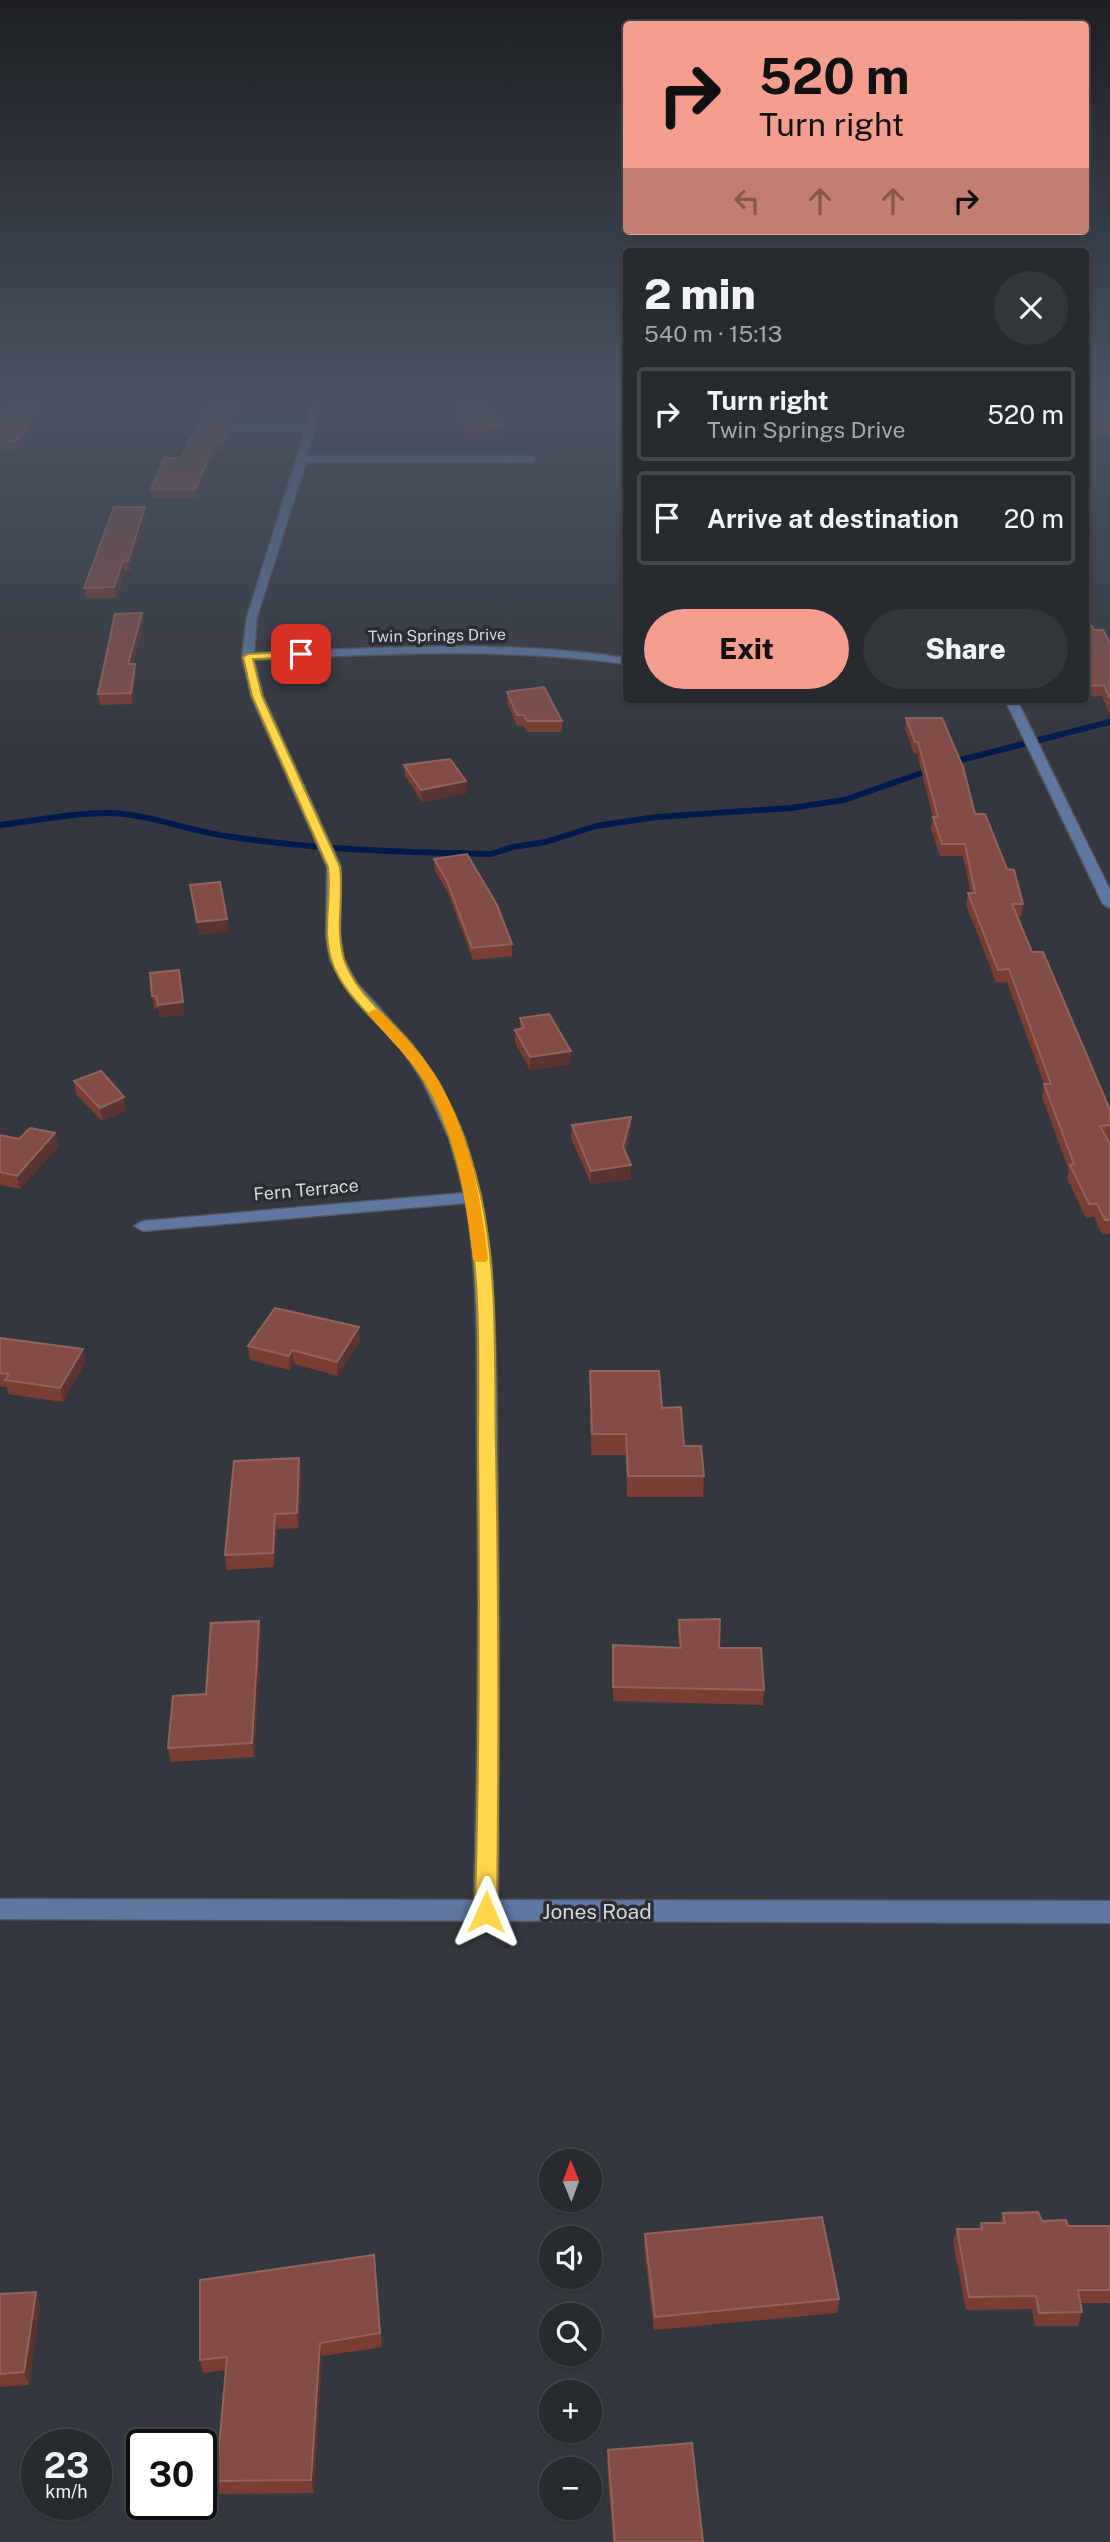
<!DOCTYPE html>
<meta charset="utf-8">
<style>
:root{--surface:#272a2e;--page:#33363a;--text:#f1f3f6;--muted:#a4a7aa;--line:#43464a;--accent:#f59d8e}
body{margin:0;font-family:"Public Sans",sans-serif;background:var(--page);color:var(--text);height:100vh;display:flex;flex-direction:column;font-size:26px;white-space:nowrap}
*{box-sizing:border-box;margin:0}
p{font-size:23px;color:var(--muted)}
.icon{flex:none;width:38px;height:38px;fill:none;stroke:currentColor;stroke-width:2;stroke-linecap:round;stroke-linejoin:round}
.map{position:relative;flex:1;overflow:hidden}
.side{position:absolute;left:623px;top:248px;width:466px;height:455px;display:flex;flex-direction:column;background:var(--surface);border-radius:7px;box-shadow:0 2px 5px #0004,0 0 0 2px var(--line)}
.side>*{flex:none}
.guide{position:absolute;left:623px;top:21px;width:466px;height:214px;border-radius:7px;box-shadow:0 2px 5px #0004,0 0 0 2px var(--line);background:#f59d8e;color:#111;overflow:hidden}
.needle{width:46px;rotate:359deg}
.controls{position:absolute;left:539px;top:2149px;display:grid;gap:14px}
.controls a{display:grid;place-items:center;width:63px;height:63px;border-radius:50%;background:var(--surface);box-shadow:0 2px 5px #0004,0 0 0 2px var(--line);font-size:35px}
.speed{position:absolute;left:21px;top:2429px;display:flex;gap:14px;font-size:35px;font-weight:700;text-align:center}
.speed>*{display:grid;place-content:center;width:91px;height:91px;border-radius:50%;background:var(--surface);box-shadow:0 2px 5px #0004,0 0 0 2px var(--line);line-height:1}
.speed small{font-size:18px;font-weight:400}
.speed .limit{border:4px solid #111;border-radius:10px;background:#fff;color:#111}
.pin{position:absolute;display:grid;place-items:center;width:60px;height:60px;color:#fff;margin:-30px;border-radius:14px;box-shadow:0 4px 10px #0006}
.me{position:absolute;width:77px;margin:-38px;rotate:1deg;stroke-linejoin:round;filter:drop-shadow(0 0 5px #0008)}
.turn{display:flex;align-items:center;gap:24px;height:147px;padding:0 21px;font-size:32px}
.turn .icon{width:91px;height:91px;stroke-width:2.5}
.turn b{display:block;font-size:49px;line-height:60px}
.lanes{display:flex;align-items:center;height:66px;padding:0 21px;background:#0003;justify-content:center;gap:35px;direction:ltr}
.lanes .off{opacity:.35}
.round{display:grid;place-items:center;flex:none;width:74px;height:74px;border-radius:37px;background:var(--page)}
.headline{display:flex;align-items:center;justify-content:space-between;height:119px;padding:0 21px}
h1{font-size:42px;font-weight:800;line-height:52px}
.cta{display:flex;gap:14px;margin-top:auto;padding:14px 21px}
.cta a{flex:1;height:80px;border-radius:42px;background:var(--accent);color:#111;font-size:28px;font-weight:800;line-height:80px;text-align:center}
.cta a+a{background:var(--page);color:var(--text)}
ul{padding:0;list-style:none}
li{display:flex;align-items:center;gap:21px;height:94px;margin:0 14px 10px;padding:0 7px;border:4px solid var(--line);border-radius:7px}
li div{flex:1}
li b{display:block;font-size:26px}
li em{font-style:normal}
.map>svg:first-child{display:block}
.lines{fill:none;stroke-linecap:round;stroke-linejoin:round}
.stream{stroke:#001b4b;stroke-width:6}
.minor-casing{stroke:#51555a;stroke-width:3}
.minor{fill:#5f78a1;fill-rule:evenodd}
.wall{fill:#7a3d34}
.shaded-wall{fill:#5a3431}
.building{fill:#834d46;stroke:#90635d;stroke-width:2}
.route{fill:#ffd54a;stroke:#a68a30;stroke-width:2}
.slow{fill:#f59e0b}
.labels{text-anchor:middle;stroke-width:7;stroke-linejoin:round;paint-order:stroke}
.far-street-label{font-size:16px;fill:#d4d7da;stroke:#2a2e33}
.street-label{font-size:18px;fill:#d4d7da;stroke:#2a2e33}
.near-street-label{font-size:21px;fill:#d4d7da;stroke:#2a2e33}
</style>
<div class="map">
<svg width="1110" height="2542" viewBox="0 0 1110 2542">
<rect width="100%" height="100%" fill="#34383e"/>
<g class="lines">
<path class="stream" d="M949,763L1110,722
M0,825C35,821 77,812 111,813C151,815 187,830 226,836C314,850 402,852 491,854L513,847L546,842L596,826L656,817L791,808L844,800L933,769"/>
<g class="minor-casing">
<path id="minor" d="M317,399L321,402L307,456H532L537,459L532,462H306L257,617L254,653C379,648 502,639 626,658V664C502,647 379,654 254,660L263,696L341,867L340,936L344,959L356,982L413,1045L439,1082L465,1138L481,1197L491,1260L496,1357L499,1625L498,1900L1110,1901V1923L0,1919V1899L474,1900C478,1752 479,1605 477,1458C476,1372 480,1287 466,1203L143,1231L134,1226L143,1221L464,1193L449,1138L423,1082L403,1051L345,987L330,959L326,936L327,867L251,696L242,657L247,617L305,431H226L222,428L226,425H306L313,402Z
M1005,700H1017L1110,890V908L1103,904Z"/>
</g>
<use href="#minor" class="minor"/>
</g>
<path class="wall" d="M22,397H50L27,440L17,450H0V419Z
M212,397L243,398L244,407L237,422H226L224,424H231L232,434L224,451H216L196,498H152L151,489L181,458Z
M1085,397H1110V403H1085Z
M1085,405L1110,406V435H1085Z
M456,416L506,426V435L469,439L456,425Z
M146,517L129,571H125L116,598H86L84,588Z
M142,613L143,624L133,664H135L136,675L132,704L100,705L98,694Z
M1085,617L1094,630L1110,643V715L1102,696L1086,697L1085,694Z
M507,692L562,721V732H527L524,726H517L507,703Z
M875,700H912L875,701Z
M906,718L975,814L1007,869L1023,904L1021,917L1017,916L1032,952L1110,1110V1139H1107L1110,1144V1234H1102L1094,1217L1086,1218L1067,1178L1069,1171L1042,1097L1044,1084L1007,982H996L966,905L968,893H971L963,856H940L931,829L933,817L917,753L914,754L905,729Z
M404,765L466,781L467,793L422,802L405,776Z
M434,859L512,944V956L473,960L448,893L435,871Z
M150,973L185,1015L160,1017L158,1008L154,1009Z
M520,1018L571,1051V1064L530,1070L515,1043V1030L520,1029Z
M74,1081L126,1111L102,1121L76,1094Z
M631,1117V1130L625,1152L631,1179L591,1184L571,1138L572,1125Z
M55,1133L58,1147L20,1189L0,1185V1135L19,1139Z
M0,1338L83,1349L85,1363L63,1402L8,1394L7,1387L0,1386Z
M360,1341L338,1376L294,1364L290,1370L250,1360L248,1346Z
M590,1371L662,1408L684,1446L704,1476L703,1497H627L626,1455H591Z
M299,1458L301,1473L299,1528L277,1529L274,1567L227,1570L225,1555Z
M679,1620L719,1648L764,1690L763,1705L613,1701V1645L679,1648L678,1634Z
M259,1621L261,1635L254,1757L171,1762L168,1748Z
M1003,2213L1068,2226H1110V2303H1081L1082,2312L1078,2326H1035L1032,2309L966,2310L953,2242L957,2229H979L981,2223H1000Z
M645,2234L839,2299L837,2313L654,2330L644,2247Z
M374,2255L382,2347L322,2356L314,2493L219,2494L216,2481L226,2370L203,2373L200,2360Z
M0,2294L40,2305L29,2385L0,2387Z
M608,2450L703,2542H613L607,2462Z"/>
<path class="shaded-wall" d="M44,397H50L27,440L17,450L16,441Z
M243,398L244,407L237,422L236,413Z
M225,413L226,422L220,426V417Z
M231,424L232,434L224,451L223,442Z
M506,426V435L469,439V430Z
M215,442L216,451L196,498L195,489Z
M145,507L146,517L129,571L128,561Z
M123,561L125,571L116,598L114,587Z
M142,613L143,624L130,675L128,664Z
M135,664L136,675L132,704L131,693Z
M466,781L467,793L422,802L421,790Z
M227,919L229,932L198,935L197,922Z
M183,1002L185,1015L160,1017L158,1005Z
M571,1051V1064L530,1070V1057Z
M124,1097L126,1111L102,1121L100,1108Z
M631,1117V1130L622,1160L623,1147Z
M55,1133L58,1147L20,1189L17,1176Z
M631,1165V1179L591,1184V1171Z
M359,1327L360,1341L338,1376L337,1362Z
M83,1349L85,1363L63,1402L60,1388Z
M292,1350L294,1364L290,1370L289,1356Z
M299,1458L301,1473L299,1528L297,1513Z
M275,1514L277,1529L274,1567L273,1553Z
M259,1621L261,1635L254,1757L252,1743Z
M36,2292L40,2305L29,2385L24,2372Z
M320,2343L322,2356L314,2493L311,2480Z"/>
<path class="building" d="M22,397H44L25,431L16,441L0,440V419Z
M212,397L243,398L236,413H225L220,417L224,424H231L223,442H215L195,489H151L164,458H181Z
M457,397H476L506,426L469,430L456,416Z
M1085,405L1110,406V425H1085Z
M114,507H145L128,561H123L114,587L84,588Z
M142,613L128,664H135L131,693L98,694L115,614Z
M1085,617L1094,630H1103L1110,643V699L1104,685L1088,686L1085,680Z
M544,687L562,721H527L524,715H517L507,692Z
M906,718H942L963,767L975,814H985L1007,869L1014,870L1023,904H1012L1032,952H1043L1110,1110V1125L1100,1126L1110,1144V1220H1105L1097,1204H1089L1070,1165L1074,1164L1044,1084H1051L1009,969L998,970L968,893H975L965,844H942L933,817H938L918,742H915Z
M450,759L466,781L421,790L404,765Z
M467,854L497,905L512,944L472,948L447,881L434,859Z
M220,882L227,919L197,922L190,885Z
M179,970L183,1002L158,1005L156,996H152L150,973Z
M549,1014L571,1051L530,1057L515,1030L524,1028L520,1018Z
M101,1071L124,1097L100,1108L74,1081Z
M631,1117L623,1147L631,1165L591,1171L572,1125Z
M30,1128L55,1133L17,1176L0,1172V1135L19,1139Z
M275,1308L359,1327L337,1362L292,1350L289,1356L248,1346Z
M0,1338L83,1349L60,1388L5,1380L9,1374L0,1373Z
M590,1371H659L662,1408L681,1407L684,1446H701L704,1476H628L626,1434H592Z
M299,1458L297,1513L275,1514L273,1553L225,1555L234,1461Z
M720,1619L719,1648H761L764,1690L613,1687V1645L681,1648L679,1620Z
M259,1621L252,1743L168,1748L173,1696L206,1694L211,1623Z
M1038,2212L1042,2221L1066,2220L1068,2226H1110V2290H1078L1082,2312L1039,2313L1036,2296L969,2297L957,2229H982L981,2223H1005L1003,2213Z
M822,2217L839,2299L655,2317L645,2234Z
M374,2255L380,2333L320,2343L311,2480L216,2481L227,2357L200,2360V2280Z
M36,2292L24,2372L0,2374V2294Z
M692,2443L703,2542H615L608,2450Z"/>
<linearGradient id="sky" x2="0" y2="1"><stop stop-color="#1d1f22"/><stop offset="0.53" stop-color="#4a5363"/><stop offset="1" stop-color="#4a5363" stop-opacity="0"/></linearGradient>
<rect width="1110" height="752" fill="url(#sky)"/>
<path class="route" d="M301,651L305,652V657L253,659L262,696L340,867C344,898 335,929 344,959C355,993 389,1017 411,1044C447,1086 469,1142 481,1196C499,1280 494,1368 496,1453C499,1606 499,1758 497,1912L494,1918L486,1921L478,1918L475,1912C479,1759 480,1606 478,1453C478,1368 482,1281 465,1197C456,1147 434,1087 401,1049C377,1021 342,995 331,959C322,929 332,898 328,867L252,696L243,657L248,654Z"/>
<path class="slow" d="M375,1009L380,1011C401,1033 424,1055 439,1082C470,1135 481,1198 488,1259L486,1262H475L473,1259C466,1201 456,1129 423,1079C407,1055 386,1036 368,1013Z"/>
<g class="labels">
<g class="far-street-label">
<text transform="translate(437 635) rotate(-1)" y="6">Twin Springs Drive</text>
</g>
<g class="street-label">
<text transform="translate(306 1190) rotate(-5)" y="6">Fern Terrace</text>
</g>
<g class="near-street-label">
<text x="597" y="1919">Jones Road</text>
</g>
</g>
</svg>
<div class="controls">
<a><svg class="needle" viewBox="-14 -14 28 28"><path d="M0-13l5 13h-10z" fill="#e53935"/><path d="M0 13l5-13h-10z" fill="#a4a7aa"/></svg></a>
<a><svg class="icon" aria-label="sound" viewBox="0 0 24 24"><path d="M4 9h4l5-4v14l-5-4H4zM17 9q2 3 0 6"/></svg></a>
<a><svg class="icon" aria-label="search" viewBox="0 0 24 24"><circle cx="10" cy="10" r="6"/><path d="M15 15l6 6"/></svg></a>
<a>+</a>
<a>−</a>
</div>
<div class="speed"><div>23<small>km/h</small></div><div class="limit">30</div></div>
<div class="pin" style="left:301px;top:654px;background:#d93025"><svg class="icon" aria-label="arrive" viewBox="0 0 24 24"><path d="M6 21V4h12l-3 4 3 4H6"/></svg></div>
<svg class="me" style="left:486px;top:1912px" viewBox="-20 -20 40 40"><path d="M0-17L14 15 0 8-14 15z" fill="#ffd54a" stroke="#fff" stroke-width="4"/></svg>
<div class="guide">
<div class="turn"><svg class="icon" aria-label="right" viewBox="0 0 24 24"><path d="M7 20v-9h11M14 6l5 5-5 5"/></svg><div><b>520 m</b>Turn right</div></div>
<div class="lanes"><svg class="icon off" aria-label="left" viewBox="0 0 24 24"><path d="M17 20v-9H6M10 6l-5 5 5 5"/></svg><svg class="icon off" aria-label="ahead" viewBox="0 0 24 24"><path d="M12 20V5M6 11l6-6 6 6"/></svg><svg class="icon off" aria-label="ahead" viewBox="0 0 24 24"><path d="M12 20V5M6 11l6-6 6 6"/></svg><svg class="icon" aria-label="right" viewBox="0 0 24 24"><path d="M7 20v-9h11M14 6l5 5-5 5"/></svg></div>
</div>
<section class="side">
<div class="headline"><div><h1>2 min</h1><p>540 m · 15:13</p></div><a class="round"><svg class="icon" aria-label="close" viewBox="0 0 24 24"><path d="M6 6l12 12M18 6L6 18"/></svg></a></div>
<ul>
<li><svg class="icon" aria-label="right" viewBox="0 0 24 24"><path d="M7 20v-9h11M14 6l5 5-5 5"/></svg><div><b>Turn right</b><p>Twin Springs Drive</p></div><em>520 m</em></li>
<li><svg class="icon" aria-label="arrive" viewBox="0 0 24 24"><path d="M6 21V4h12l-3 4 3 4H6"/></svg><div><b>Arrive at destination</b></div><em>20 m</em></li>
</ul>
<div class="cta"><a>Exit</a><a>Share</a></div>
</section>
</div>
